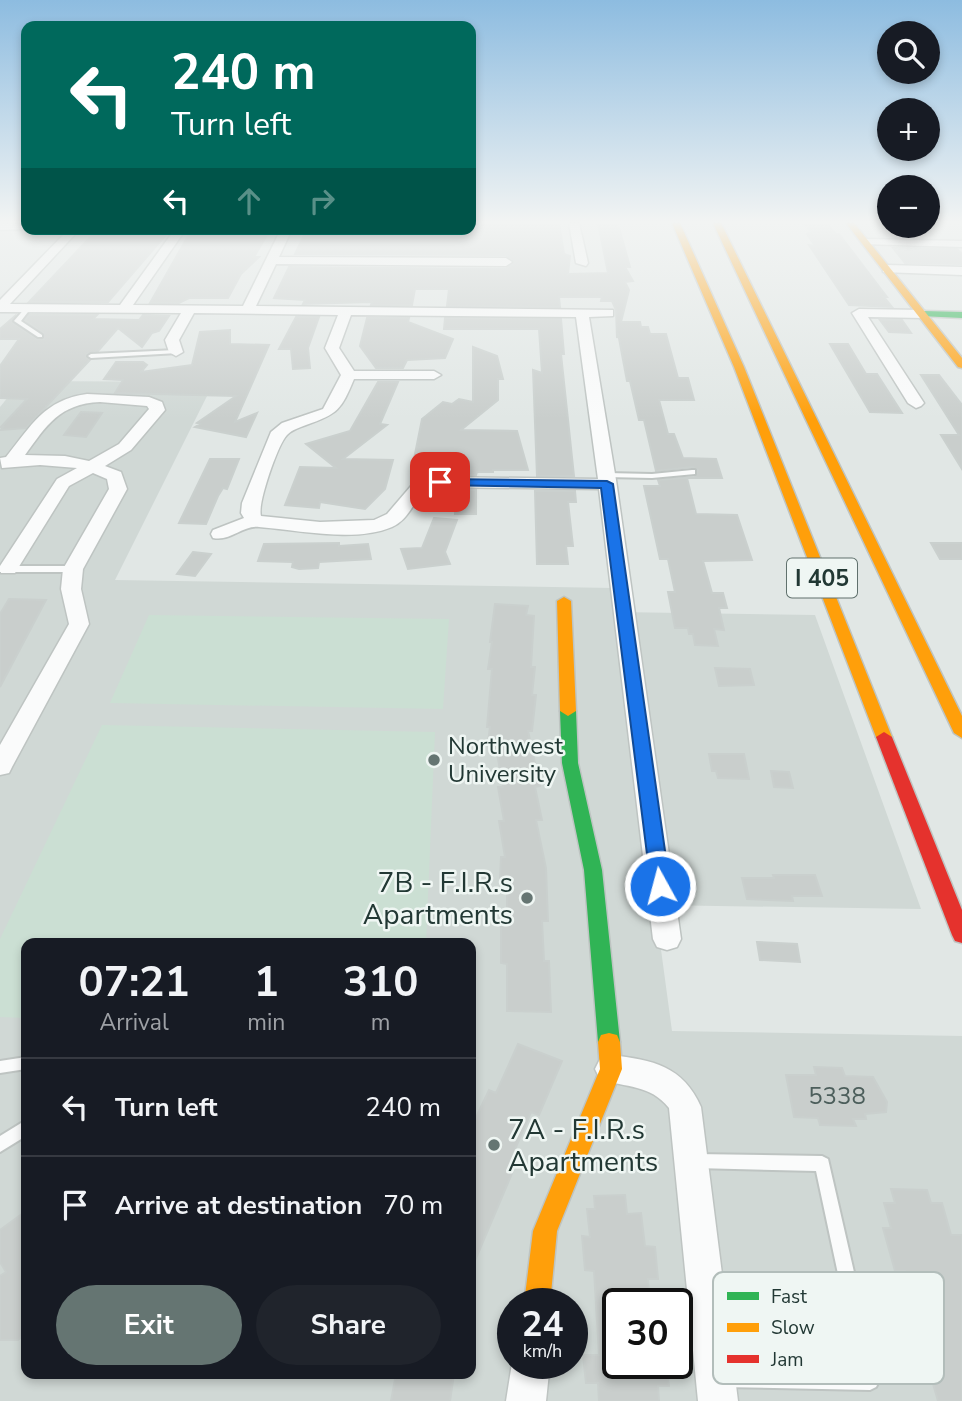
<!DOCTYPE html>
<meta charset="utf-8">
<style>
:root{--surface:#171b24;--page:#20242c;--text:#f1f3f6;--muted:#9ea1a6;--line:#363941;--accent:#657572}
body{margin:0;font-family:"Nunito Sans",sans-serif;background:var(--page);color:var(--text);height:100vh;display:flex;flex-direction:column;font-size:26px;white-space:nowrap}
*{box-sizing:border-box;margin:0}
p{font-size:23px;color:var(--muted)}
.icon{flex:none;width:38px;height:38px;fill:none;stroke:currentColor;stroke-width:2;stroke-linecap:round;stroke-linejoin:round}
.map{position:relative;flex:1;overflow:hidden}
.panel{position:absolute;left:21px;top:938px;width:455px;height:441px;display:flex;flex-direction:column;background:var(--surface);border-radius:14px;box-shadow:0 4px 10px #0003}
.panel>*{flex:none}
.banner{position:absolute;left:21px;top:21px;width:455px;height:214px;border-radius:14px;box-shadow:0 4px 10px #0003;background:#00695c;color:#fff;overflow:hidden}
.fabs{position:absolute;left:877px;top:21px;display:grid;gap:14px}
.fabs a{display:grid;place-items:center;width:63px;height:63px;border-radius:50%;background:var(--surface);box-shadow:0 4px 10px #0003;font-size:35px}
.speed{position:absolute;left:497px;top:1288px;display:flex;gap:14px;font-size:35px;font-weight:700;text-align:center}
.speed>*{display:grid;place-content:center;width:91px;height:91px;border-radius:50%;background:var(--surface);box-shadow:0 4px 10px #0003;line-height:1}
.speed small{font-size:18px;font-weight:400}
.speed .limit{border:4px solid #111;border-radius:10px;background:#fff;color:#111}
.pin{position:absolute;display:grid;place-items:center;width:60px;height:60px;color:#fff;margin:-30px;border-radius:14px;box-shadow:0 4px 10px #0006}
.me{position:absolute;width:77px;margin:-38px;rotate:353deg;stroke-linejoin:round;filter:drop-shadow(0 0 5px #0008)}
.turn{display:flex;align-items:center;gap:24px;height:147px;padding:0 35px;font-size:32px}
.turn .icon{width:91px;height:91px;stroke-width:2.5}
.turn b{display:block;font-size:49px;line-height:60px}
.lanes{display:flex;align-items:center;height:66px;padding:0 35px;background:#0003;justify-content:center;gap:35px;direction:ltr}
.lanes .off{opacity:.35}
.eta{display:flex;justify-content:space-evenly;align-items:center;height:119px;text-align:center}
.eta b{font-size:42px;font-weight:700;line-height:49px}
.cta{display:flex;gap:14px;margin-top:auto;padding:14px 35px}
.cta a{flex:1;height:80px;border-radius:42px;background:var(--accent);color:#fff;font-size:28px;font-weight:700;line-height:80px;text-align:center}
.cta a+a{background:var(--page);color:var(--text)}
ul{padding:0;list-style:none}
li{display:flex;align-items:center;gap:21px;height:98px;padding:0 35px;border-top:2px solid var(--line)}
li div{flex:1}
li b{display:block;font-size:26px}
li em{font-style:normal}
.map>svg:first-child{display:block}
.built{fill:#d0d8d5;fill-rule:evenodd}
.green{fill:#cbdfd3}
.building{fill:#c9cecc;stroke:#cad0ce;stroke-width:2}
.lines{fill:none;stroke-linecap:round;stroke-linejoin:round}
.lane-casing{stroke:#bec4c2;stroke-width:4}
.street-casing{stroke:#bec4c2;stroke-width:3}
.fast-casing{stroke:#bec4c2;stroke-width:3}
.slow-casing{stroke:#bec4c2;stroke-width:3}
.jam-casing{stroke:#bec4c2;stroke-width:3}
.lane{fill:#fafbfb;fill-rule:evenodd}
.street{fill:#fafbfb;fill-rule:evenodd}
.fast{fill:#30b455;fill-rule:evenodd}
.slow{fill:#ff9f0a;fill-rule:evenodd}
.jam{fill:#e5322d;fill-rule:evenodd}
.route{fill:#1a73e8;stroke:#114b97;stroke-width:2}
.poi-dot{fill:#657572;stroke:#eff6f3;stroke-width:2.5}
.labels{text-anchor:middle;stroke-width:5;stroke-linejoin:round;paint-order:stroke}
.shield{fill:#eff6f3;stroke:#60716d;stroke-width:2}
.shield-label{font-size:23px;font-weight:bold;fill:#223834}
.poi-label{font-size:24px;fill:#223834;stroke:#eff6f3;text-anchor:start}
.near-number-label{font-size:24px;fill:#4c5e5b}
.near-poi-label{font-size:28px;fill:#223834;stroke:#eff6f3;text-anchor:end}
.key{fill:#eff6f3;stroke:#b2bdba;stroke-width:2}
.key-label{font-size:19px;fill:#223834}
</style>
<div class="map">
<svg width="962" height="1401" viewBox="0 0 962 1401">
<rect width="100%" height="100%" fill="#e1e7e5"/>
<path class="built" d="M21,381L214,382L115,580L613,588L617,612L815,615L921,909L655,905L672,1031L962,1036V1401H0V407ZM26,943H471V1374H26ZM513,1304H572V1363H513ZM618,1304H677V1363H618Z"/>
<path class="green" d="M149,615L449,619L443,709L110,703Z
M102,725L435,732L426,943H26V1018L0,1017V939Z"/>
<path class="building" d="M489,223H559L564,254L570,256L568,274L608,273L598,223L618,224L630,267H625L633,281L625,282L629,290L621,322H640L641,327H648L650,334H666L678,378H688L694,400H659L668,434H674L683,458L716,459L722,478H687L696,514L737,515L752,560L703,561L712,593H723L727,608H719L724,630L714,629L718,646L695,645L693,634H689L688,628H675L668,592H675L668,559H660L644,486H660L658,480L695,477L698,470L692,467L656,471L644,420H639L630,381H627L618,333L617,338L616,310L612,301H601L602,297H559L560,307L447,306L449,289H415L412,305H371L372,302L303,304L305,300L274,298L289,267L506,269L514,263L506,255L295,254L307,229L470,231Z
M805,224H828L836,234H839L887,297H884L892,307L849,305L809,245L815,246L807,234L812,232Z
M98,229H171L108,302H29Z
M192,229L270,230L254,257H259L241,274L228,298H189L179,303H150Z
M893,248L957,249L962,254V264L905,263Z
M29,315H97L93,319L139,320L143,315L169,316L159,331L152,333L142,347L118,328L98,351L87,354L86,357L90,360L26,428L1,430L3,427H1L27,399L0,398V366L19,339H0V329L15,316L13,323L37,339H44L43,333L25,320Z
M296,317H319L308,348L310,368L293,369L291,349H279Z
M367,318H409L408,322L453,339L445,358L407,360L403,368H376L360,346Z
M445,318L561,319L564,354H561L574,476H537L533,370L542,373L539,329H444Z
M880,320H902L911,333L889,332Z
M230,330V344L269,345L235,422L257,413L246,437L195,427L200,424L197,423L236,396L115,393L123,380L104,379L116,362H143L147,365L141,372L192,365L200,332Z
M830,344H848L866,374H877L902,413L870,412Z
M473,347L497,356L503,379H498V400L461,430L517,431L528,470H493V472H477L476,475H456L457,470H431L432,464H413L422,419L443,402L452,404L459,399L473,402Z
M921,375H939L962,405V469L941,435H959Z
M378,382H398L380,424L387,425L343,459L393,460L385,489L365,509L320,502L319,508L285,505L300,467L336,468L306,444L350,431Z
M81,412L102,413L86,437L64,435Z
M210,459H239L227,489L223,488L218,496L206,524L179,523Z
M456,490H476V514H455Z
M535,491H575L576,502H568L573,546H566L568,564H537Z
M434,518L457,520L445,552L450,564L408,569L401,549L422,548Z
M339,543V546L368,544L371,559L319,562L318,568L299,569L292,567L293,562L258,561L264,544Z
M931,543H962V559H940Z
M193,552L211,554L195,576L177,574Z
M9,599L46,600L0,687V614Z
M495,604L528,606L526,615L534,616L531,667H535L532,695H536L532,731H528L540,786L535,787L542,820H536L546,868L548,921H542L544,961H549L551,1012L507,1011V964L501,963V917H507V879H500L501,857H505L499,821H504L498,787H503L495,742H488L490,727H487L492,669H488L492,642H490Z
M715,668L750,669L754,685L719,686Z
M709,754H744L749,779L718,778L716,771H712Z
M771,771L789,772L793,788L774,787Z
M773,875H815L822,896H792L793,901L747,899L742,878H774Z
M757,942L797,944L800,962L760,960Z
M518,1044L562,1061L539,1115L531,1112L510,1161L516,1164L471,1270V1128L489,1090L496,1093Z
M814,1067L842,1068L845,1076L873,1077L887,1102L886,1112L865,1114L866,1119H853L856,1126L820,1125L818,1118L794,1117L786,1075H816Z
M891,1189L927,1190L931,1203H942L951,1235H962V1401H938L931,1377H904L892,1327L922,1328L905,1271H895L883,1228H891L884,1203H895Z
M625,1195L627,1214L641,1213L645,1246L655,1247L658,1279H648L650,1304H618V1363H666L669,1386H658L659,1401H599L598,1383H586L583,1355H599L594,1271L585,1270L582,1236L590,1237L587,1209H595L594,1196Z
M26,1211V1333L18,1340H0V1276L6,1272L0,1262V1230Z
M396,1374H454L450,1401H391Z"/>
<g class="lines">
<g class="lane-casing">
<path id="lane" d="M26,307L31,308L21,321L42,335V337H38L14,321Z
M176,350L178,351V353L91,358L88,356L91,354Z
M692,470H695V474L652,478L606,477L602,475L606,473L652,474Z
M0,566H73L77,569L73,572H0Z
M26,1057V1069L0,1073V1061Z
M26,1120V1136L0,1152V1136Z
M695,1154L822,1156L828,1159L879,1381L876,1387L870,1390L721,1387L715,1384L712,1378L715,1372L721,1369L859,1372L816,1171L695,1168L689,1166L687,1161L689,1156Z"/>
</g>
<g class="street-casing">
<path id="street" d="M569,223H579L588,263L586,266L576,263Z
M0,224H26V229H30L0,230Z
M69,229H80L10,304L120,305L175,229H186L133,305L243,306L281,229H292L279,257L506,258L512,262L506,266L276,264L256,306L613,310V316L589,317L616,480L681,939L677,947L667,950L657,947L653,939L599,489L440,487C411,494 414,517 392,527C355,543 298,530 259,527C243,525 230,542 213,538L211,534L213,530L244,518L241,513L242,503L271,432L282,423L323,409L341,375L325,348L338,315L194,313L179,340L183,352L176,356L169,352L165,340L181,313L0,312V300ZM351,315L576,317L598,479L440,477L411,486L387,514L374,520L320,522L261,516C257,504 278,444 287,435C293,429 299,428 306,425C338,414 341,410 354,379H434L441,375L434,371H354L339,348Z
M866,239L962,241V247L862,244V240Z
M887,265L962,267V275L883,272V266Z
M859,309L923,310L930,314L923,318L868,317L924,403L921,406L916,408L908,403L852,313Z
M87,394L149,397L162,402L165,410L131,450L105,466L121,472L127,489L83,569L81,589L89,624L12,767L9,773L0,775V745L69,624L61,589L63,569L109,489L107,479L93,473L69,486L15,573H1L0,566L57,479L77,468L40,465L2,468L0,458L6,457C32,425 44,400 87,394ZM100,402L147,406L149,409L119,444L89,461L65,456L25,455C47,425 59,404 100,402Z
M611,1055C653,1060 683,1066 701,1107L738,1401H698L669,1108C650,1084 626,1088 600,1079L595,1069L600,1059Z
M513,1357V1363H550L546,1401H506Z"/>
</g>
<g class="fast-casing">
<path id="fast" d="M923,311L962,312V318L920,316L918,314Z
M568,706L576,711L578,763L602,870L620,1042L617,1049L609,1051L601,1049L598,1042L584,870L562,763L560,711Z"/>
</g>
<g class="slow-casing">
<path id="slow" d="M672,223H680L744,367L892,737L890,741L884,742L876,737L734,367Z
M713,223H721L962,716V738L954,733Z
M846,223H854L962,358V368L958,367Z
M564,597L571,601L576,711L568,716L560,711L557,601Z
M609,1033L617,1035L620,1042L622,1069L557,1231L550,1304H524L533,1231L600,1069L598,1042L601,1035Z"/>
</g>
<g class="jam-casing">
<path id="jam" d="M884,732L892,737L962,910V943L955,941L952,935L876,737Z"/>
</g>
<use href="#lane" class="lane"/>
<use href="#street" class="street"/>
<use href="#fast" class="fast"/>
<use href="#slow" class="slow"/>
<use href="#jam" class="jam"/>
</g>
<linearGradient id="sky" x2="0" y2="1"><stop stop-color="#8dbce0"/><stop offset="0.53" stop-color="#f2f4f3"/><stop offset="1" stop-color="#f2f4f3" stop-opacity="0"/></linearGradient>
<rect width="962" height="419" fill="url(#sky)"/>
<path class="route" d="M440,479L607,481L613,484L670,886L667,891L660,893L654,891L651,886L601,488L435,485V480Z"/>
<g class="poi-dot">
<circle cx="434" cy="760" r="7"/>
<circle cx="527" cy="898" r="7"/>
<circle cx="494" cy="1145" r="7"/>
</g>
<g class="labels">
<rect class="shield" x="787" y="558.5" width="70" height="39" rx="5"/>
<g class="shield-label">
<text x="822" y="586">I 405</text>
</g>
<g class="poi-label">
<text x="448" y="754">Northwest<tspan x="448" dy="28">University</tspan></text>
</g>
<g class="near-number-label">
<text x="837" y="1104">5338</text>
</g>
<g class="near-poi-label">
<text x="513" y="892">7B - F.I.R.s<tspan x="513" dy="32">Apartments</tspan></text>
<text x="508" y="1139" text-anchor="start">7A - F.I.R.s<tspan x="508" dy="32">Apartments</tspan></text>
</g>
</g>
<rect x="713" y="1272" width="231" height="112" rx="10" class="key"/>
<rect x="727" y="1292" width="32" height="8" fill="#30b455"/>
<rect x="727" y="1323" width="32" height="9" fill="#ff9f0a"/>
<rect x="727" y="1355" width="32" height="8" fill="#e5322d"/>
<g class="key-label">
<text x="771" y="1303">Fast</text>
<text x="771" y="1334">Slow</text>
<text x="771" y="1366">Jam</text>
</g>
</svg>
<div class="fabs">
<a><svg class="icon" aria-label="search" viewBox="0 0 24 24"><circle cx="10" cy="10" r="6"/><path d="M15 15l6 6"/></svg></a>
<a>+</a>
<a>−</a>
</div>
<div class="speed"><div>24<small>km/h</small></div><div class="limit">30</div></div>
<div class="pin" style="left:440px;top:482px;background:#d93025"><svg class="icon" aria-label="arrive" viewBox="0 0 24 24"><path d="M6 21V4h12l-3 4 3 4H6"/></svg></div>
<svg class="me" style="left:660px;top:886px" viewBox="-20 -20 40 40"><circle r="17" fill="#1a73e8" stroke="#fff" stroke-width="3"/><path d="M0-11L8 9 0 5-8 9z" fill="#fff"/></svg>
<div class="banner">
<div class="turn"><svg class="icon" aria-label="left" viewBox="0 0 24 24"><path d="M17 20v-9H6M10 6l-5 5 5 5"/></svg><div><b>240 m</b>Turn left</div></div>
<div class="lanes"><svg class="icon" aria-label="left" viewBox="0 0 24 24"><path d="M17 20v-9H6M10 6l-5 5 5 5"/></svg><svg class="icon off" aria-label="ahead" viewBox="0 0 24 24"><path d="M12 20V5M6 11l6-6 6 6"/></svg><svg class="icon off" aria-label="right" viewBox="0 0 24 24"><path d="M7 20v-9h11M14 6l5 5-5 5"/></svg></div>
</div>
<section class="panel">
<div class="eta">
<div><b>07:21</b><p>Arrival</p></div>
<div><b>1</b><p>min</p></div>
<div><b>310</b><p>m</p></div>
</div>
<ul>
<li><svg class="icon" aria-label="left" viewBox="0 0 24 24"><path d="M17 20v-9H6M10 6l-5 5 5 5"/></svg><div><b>Turn left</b></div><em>240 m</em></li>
<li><svg class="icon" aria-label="arrive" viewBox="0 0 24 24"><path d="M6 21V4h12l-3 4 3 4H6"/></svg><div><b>Arrive at destination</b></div><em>70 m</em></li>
</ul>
<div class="cta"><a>Exit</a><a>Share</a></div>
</section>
</div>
